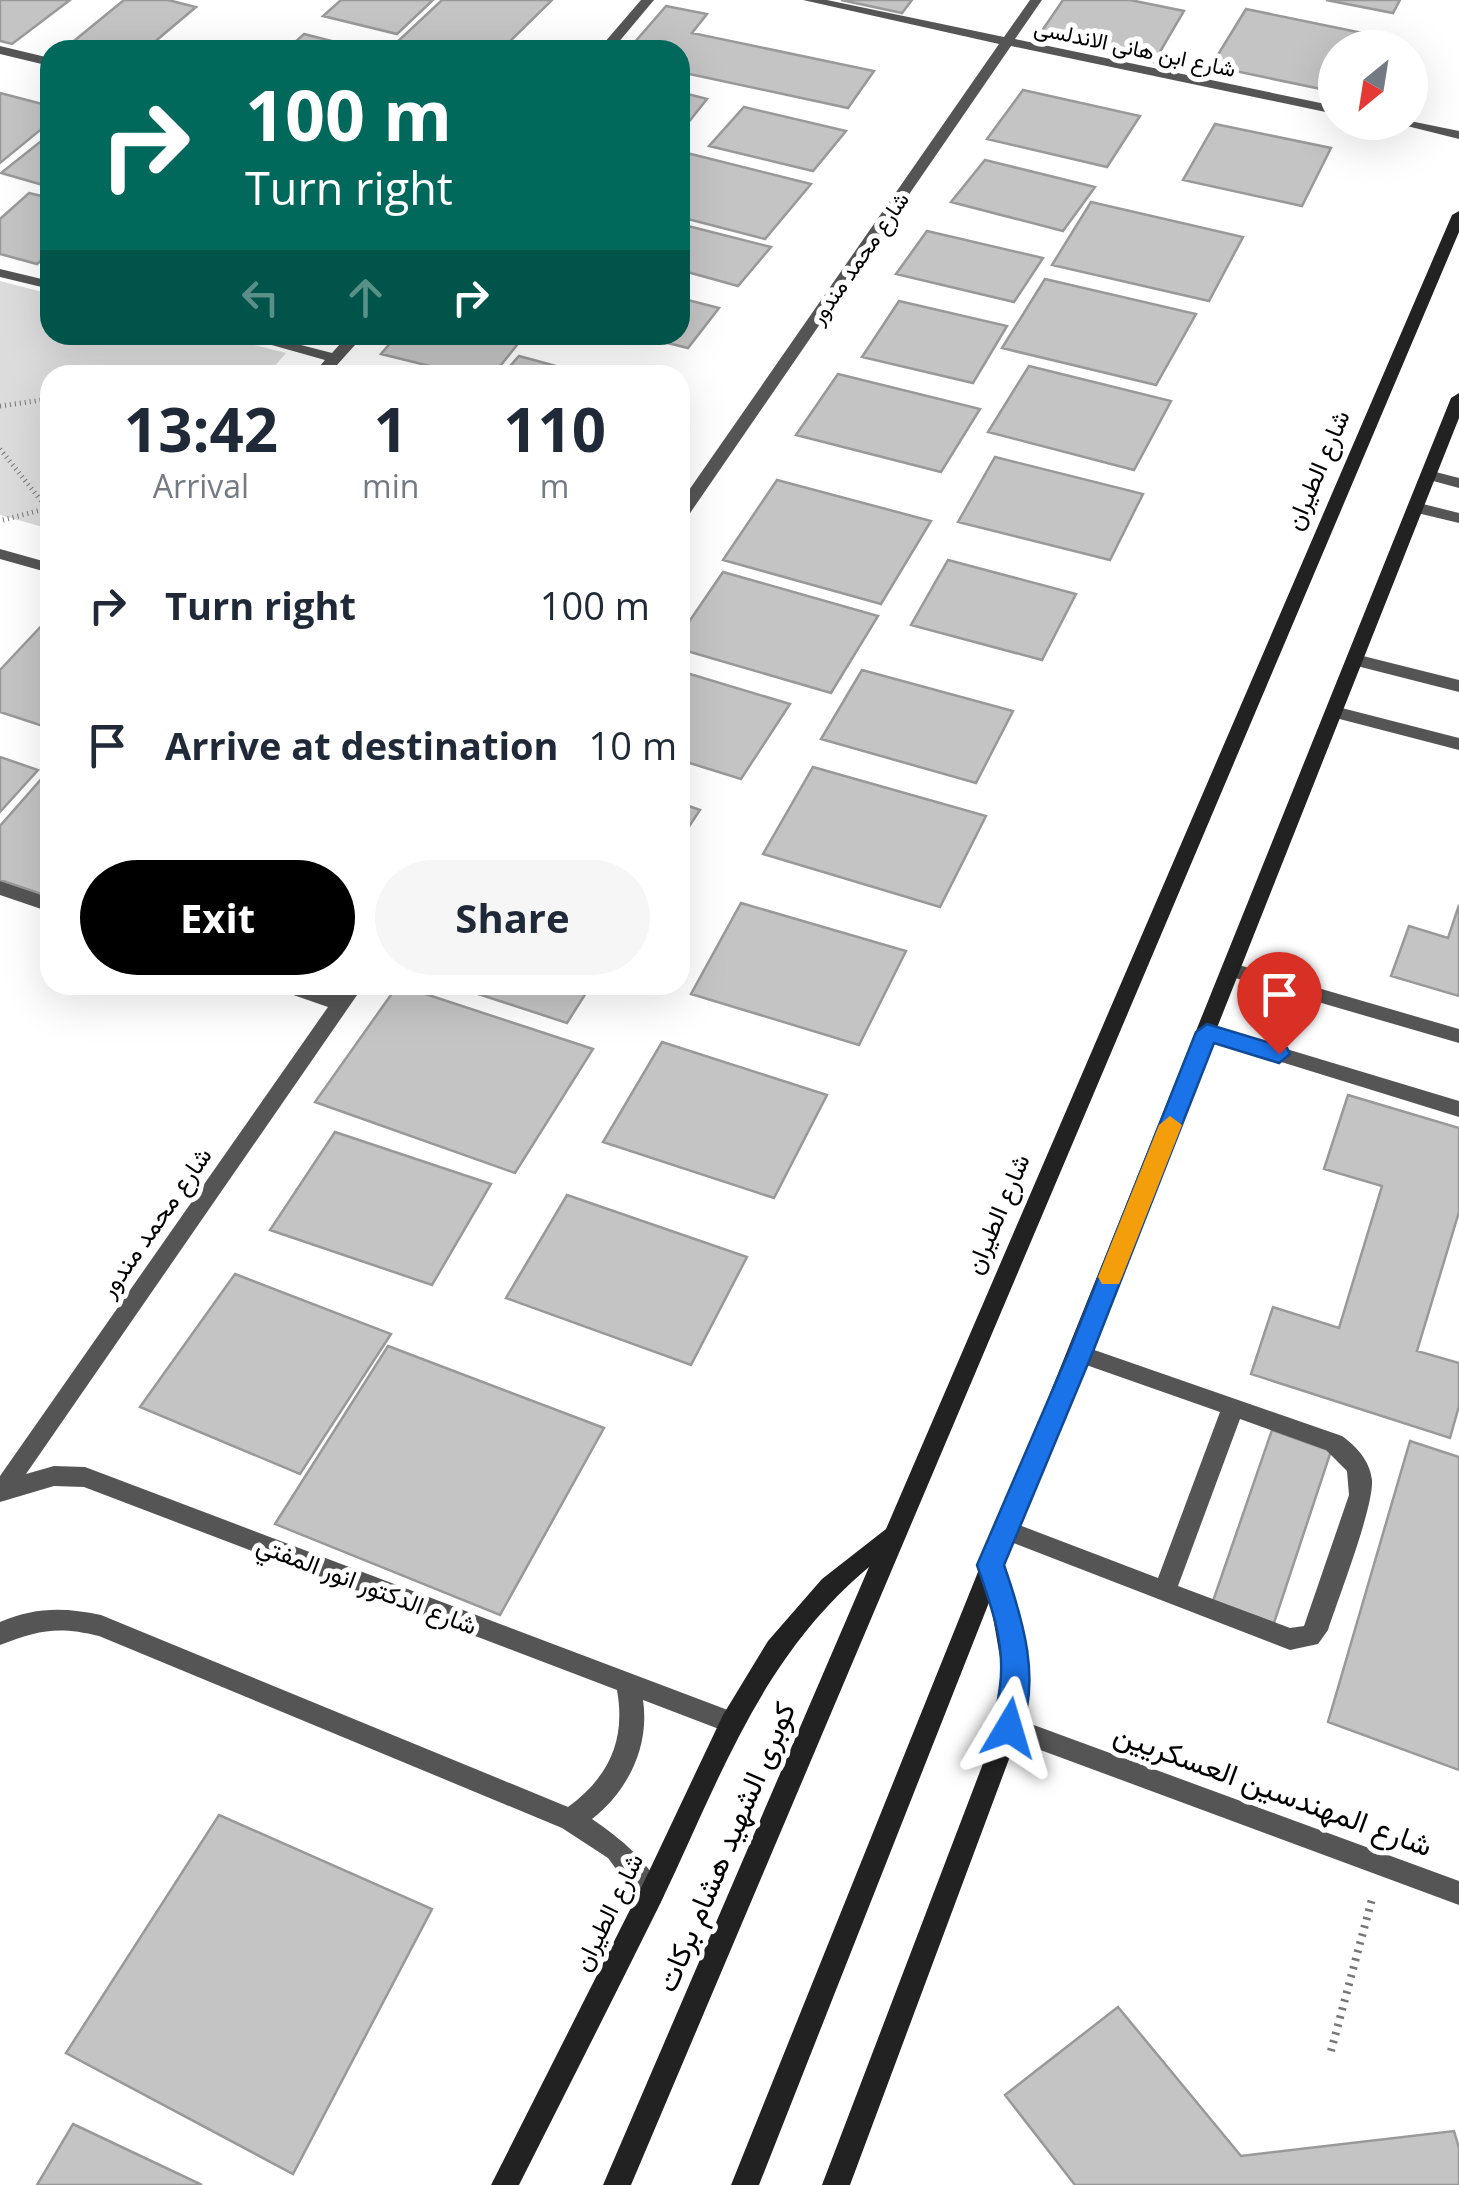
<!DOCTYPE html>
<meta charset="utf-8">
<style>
:root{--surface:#fff;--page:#f6f6f7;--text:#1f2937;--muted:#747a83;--accent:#000}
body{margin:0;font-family:"Open Sans",Vazirmatn,sans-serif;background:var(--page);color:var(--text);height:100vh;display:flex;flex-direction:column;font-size:38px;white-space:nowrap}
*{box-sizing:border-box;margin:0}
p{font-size:32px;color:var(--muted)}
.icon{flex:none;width:55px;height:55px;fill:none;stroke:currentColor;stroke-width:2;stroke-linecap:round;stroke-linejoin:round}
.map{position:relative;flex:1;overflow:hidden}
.sheet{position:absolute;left:40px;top:365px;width:650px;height:630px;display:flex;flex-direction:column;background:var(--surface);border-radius:30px;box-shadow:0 10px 40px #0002}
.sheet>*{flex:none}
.banner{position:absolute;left:40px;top:40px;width:650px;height:305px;border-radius:30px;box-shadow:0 10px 40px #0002;background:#00695c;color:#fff;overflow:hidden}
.needle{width:65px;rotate:210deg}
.controls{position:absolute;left:1318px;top:30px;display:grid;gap:20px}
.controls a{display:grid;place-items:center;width:110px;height:110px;border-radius:50%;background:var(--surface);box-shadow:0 10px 40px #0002;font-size:50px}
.pin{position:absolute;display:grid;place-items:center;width:85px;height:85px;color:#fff;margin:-102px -42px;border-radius:50% 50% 50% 0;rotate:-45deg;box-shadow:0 0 10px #0007}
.pin .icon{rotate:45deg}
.me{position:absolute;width:110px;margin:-55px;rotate:7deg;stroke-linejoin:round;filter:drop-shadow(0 0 8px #0008)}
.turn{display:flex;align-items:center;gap:35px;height:210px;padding:0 40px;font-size:45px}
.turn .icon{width:130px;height:130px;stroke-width:2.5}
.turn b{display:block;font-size:70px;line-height:85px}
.lanes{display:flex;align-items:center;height:95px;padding:0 40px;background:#0003;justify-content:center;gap:50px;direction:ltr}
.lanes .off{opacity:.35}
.eta{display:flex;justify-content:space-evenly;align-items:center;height:170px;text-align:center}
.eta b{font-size:60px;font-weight:700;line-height:70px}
.cta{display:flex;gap:20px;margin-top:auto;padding:20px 40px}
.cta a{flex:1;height:115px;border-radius:60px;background:var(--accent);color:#fff;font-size:40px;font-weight:700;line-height:115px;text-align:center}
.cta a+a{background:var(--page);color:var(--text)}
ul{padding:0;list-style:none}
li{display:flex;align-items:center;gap:30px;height:140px;padding:0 40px}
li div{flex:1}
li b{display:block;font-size:38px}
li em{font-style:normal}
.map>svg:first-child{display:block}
.green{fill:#dcdcdc}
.building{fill:#c4c4c4;stroke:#999;stroke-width:2.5}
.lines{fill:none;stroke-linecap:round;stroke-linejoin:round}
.path-far1{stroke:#777;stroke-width:5;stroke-dasharray:1 4;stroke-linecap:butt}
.path{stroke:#777;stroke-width:8;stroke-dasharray:2.5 6;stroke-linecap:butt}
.lane{fill:#555;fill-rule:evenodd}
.street{fill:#555;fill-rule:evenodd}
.secondary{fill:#222;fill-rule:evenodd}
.route{fill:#1a73e8;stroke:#114b97;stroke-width:2.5}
.slow{fill:#f59e0b}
.labels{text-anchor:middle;stroke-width:10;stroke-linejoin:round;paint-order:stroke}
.far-street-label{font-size:22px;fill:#000;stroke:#fff}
.street-label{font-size:25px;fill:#000;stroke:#fff}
.near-street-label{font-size:30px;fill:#000;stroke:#fff}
</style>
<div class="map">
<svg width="1459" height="2185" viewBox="0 0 1459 2185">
<rect width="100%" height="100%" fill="#fff"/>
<path class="green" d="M0,281L50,294V335H214L286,353L267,375H50V529L0,515Z"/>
<path class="building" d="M0,0H70L12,44L0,41Z
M124,0H168L196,7L145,50L64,49Z
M341,0H433L397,34L323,16Z
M442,0H552L501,50H426L396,43Z
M841,0H912L902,13Z
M1063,0H1130L1184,11L1154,62L1037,38Z
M1326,0H1400L1393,13Z
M666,6L707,14L692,33L874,71L848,108L680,72V50H628Z
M1246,9L1367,34L1360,48H1335V92L1211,66Z
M304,34L367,50H286Z
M1023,90L1140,116L1107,167L987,139Z
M680,92L707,99L680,133Z
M0,93L50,106V122L0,163Z
M744,107L846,131L813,171L709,146Z
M1215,124L1331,148L1302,206L1183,180Z
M50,134V187L1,173Z
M687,153L811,184L765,239L680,217V161Z
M985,160L1095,187L1063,231L951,202Z
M29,193L50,198V253L37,264L0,254V219Z
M1091,202L1243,237L1209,301L1052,265Z
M680,224L771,247L738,286L680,270Z
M927,231L1043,258L1014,302L896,274Z
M1045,279L1196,314L1156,385L1002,348Z
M680,298L719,308L688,348L635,335H680Z
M899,301L1007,326L973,383L862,357Z
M397,335H525L493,375H466L381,354Z
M519,356L589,375H502Z
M1029,366L1171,401L1134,470L988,432Z
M838,374L980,409L941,472L796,435Z
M995,457L1143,494L1110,560L958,522Z
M777,480L931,521L881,604L723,560Z
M948,560L1076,594L1042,660L911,625Z
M723,572L878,616L831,693L680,649V635Z
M45,622L50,623L49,728L0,712V670Z
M862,670L1013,711L976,783L821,739Z
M680,671L790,704L741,779L680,760Z
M0,757L38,770L0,812Z
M813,767L986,816L940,907L763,854Z
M50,769V897L0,880V826Z
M680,803L700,810L680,840Z
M741,903L906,951L859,1045L691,994Z
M1459,905V996L1391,976L1409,926L1448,938Z
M398,985L593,1049L515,1173L315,1102Z
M451,985H591L567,1023Z
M662,1042L827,1095L774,1198L603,1142Z
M1348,1095L1459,1128V1212L1417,1351L1459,1363V1406L1450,1438L1251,1374L1273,1307L1339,1328L1382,1186L1324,1169Z
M335,1132L491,1184L432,1285L270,1230Z
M567,1195L747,1257L691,1365L506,1298Z
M235,1274L391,1334L300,1474L140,1407Z
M388,1346L604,1428L500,1615L275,1524Z
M1272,1430L1331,1451L1274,1623L1213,1601Z
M1410,1441L1459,1457V1770L1328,1722Z
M219,1815L432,1909L293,2174L66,2053Z
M1118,2007L1241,2156L1454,2131L1459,2148V2185H1075L1005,2095Z
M73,2124L202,2185H37Z"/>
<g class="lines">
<path class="path-far1" d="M217,375L250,370
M0,406L50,399
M0,449L47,508
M3,520L49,508"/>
<path class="path" d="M1331,2051L1372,1899"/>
<path class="lane" d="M1080,1345L1342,1436C1357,1447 1370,1461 1372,1480C1374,1507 1338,1599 1328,1630L1318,1644L1290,1650L998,1537L995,1530L998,1523L1006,1520L1158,1578L1220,1412L1072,1360L1069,1354L1072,1348ZM1240,1419L1326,1450L1347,1471L1349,1495L1304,1626L1290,1628L1178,1586Z"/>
<path class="street" d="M641,0H654L612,50H598Z
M803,0H827L1004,37L1030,0H1042L1015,39L1335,106V114L1011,46L686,519L680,520V503L999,44Z
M0,46L50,58V66L0,54Z
M1410,121L1459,131V139L1391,122Z
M0,269L50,281V289L0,277Z
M236,335H262L332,353L348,335H364L328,375H312L325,360Z
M1428,470L1459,478V488L1422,478V472Z
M1415,502L1459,513V523L1409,511L1407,507Z
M0,549L50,563V573L0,559Z
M1355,654L1459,680V692L1349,664L1346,660L1349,656Z
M1334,706L1459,738V750L1328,716L1325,712Z
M0,881L50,898V912L0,895Z
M1232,963L1459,1029V1043L1225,975L1222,970Z
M276,985H307L337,995L344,985H364L26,1474L54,1466L85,1467L741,1715L744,1723L741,1731L732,1734L643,1700C650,1746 628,1791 592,1819C621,1839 649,1861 664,1895L660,1904L651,1907L642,1904L608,1858L562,1828L99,1636C58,1626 39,1630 0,1645V1622C35,1607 64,1607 101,1615L568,1807C609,1777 626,1740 617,1690L84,1487L54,1486L0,1502V1476L328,1007L279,990Z
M1207,1025L1459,1101V1117L1200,1037L1197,1032Z
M1009,1716L1459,1881V1905L1000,1735L997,1727L1000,1719Z"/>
<path class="secondary" d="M1459,211V232L631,2185H603L869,1567C759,1659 719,1782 659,1906C613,1999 566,2092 519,2185H491L642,1886L723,1715L768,1641L822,1579L886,1529L1452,215Z
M1459,393V418L1003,1567L1023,1645L1021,1727L850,2185H822L997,1727L1001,1663L990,1600L759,2185H731L1451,398Z"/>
</g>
<path class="route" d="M1207,1024L1287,1048L1290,1054L1279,1063L1214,1043L1092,1354L1004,1565C1022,1617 1043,1683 1018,1736L1009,1740L999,1736C991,1718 1001,1694 1001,1674C1003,1636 989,1600 977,1565L1068,1354L1196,1032Z"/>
<path class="slow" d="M1170,1116L1182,1125L1122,1277L1119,1284H1102L1098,1277L1159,1125Z"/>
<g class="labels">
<g class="far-street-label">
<text transform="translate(1135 48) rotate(12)" y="8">شارع ابن هانى الاندلسى</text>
<text transform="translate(859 258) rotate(-55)" y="8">شارع محمد مندور</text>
</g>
<g class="street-label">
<text transform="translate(1317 470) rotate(-67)" y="9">شارع الطيران</text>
<text transform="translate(997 1214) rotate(-67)" y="9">شارع الطيران</text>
<text transform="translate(155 1222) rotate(-55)" y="9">شارع محمد مندور</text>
<text transform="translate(367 1585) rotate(21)" y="9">شارع الدكتور انور المفتي</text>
<text transform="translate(608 1912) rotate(-64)" y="9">شارع الطيران</text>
</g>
<g class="near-street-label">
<text transform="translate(1273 1790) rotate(20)" y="10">شارع المهندسين العسكريين</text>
<text transform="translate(726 1847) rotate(-67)" y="10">كوبرى الشهيد هشام بركات</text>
</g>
</g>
</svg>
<div class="controls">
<a><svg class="needle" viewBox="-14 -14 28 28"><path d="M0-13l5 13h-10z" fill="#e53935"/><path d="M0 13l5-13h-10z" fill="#747a83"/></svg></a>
</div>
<div class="pin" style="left:1279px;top:1054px;background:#d93025"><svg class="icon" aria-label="arrive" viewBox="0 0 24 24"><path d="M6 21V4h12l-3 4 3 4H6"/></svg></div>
<svg class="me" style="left:1009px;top:1728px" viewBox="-20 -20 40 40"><path d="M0-17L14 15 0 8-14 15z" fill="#1a73e8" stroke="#fff" stroke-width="4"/></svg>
<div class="banner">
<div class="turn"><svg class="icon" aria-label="right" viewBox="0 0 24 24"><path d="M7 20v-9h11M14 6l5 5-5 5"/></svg><div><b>100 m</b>Turn right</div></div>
<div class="lanes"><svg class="icon off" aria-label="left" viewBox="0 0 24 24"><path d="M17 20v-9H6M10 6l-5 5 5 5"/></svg><svg class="icon off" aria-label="ahead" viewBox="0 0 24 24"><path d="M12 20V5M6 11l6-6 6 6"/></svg><svg class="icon" aria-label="right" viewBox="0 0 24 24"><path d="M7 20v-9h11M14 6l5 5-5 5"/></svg></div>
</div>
<section class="sheet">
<div class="eta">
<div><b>13:42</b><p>Arrival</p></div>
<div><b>1</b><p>min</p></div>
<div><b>110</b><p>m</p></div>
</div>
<ul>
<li><svg class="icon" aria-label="right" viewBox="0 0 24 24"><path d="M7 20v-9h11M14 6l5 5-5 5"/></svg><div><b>Turn right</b></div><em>100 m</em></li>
<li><svg class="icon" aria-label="arrive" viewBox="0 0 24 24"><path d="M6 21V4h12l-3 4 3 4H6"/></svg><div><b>Arrive at destination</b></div><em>10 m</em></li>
</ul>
<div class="cta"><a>Exit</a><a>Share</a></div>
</section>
</div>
